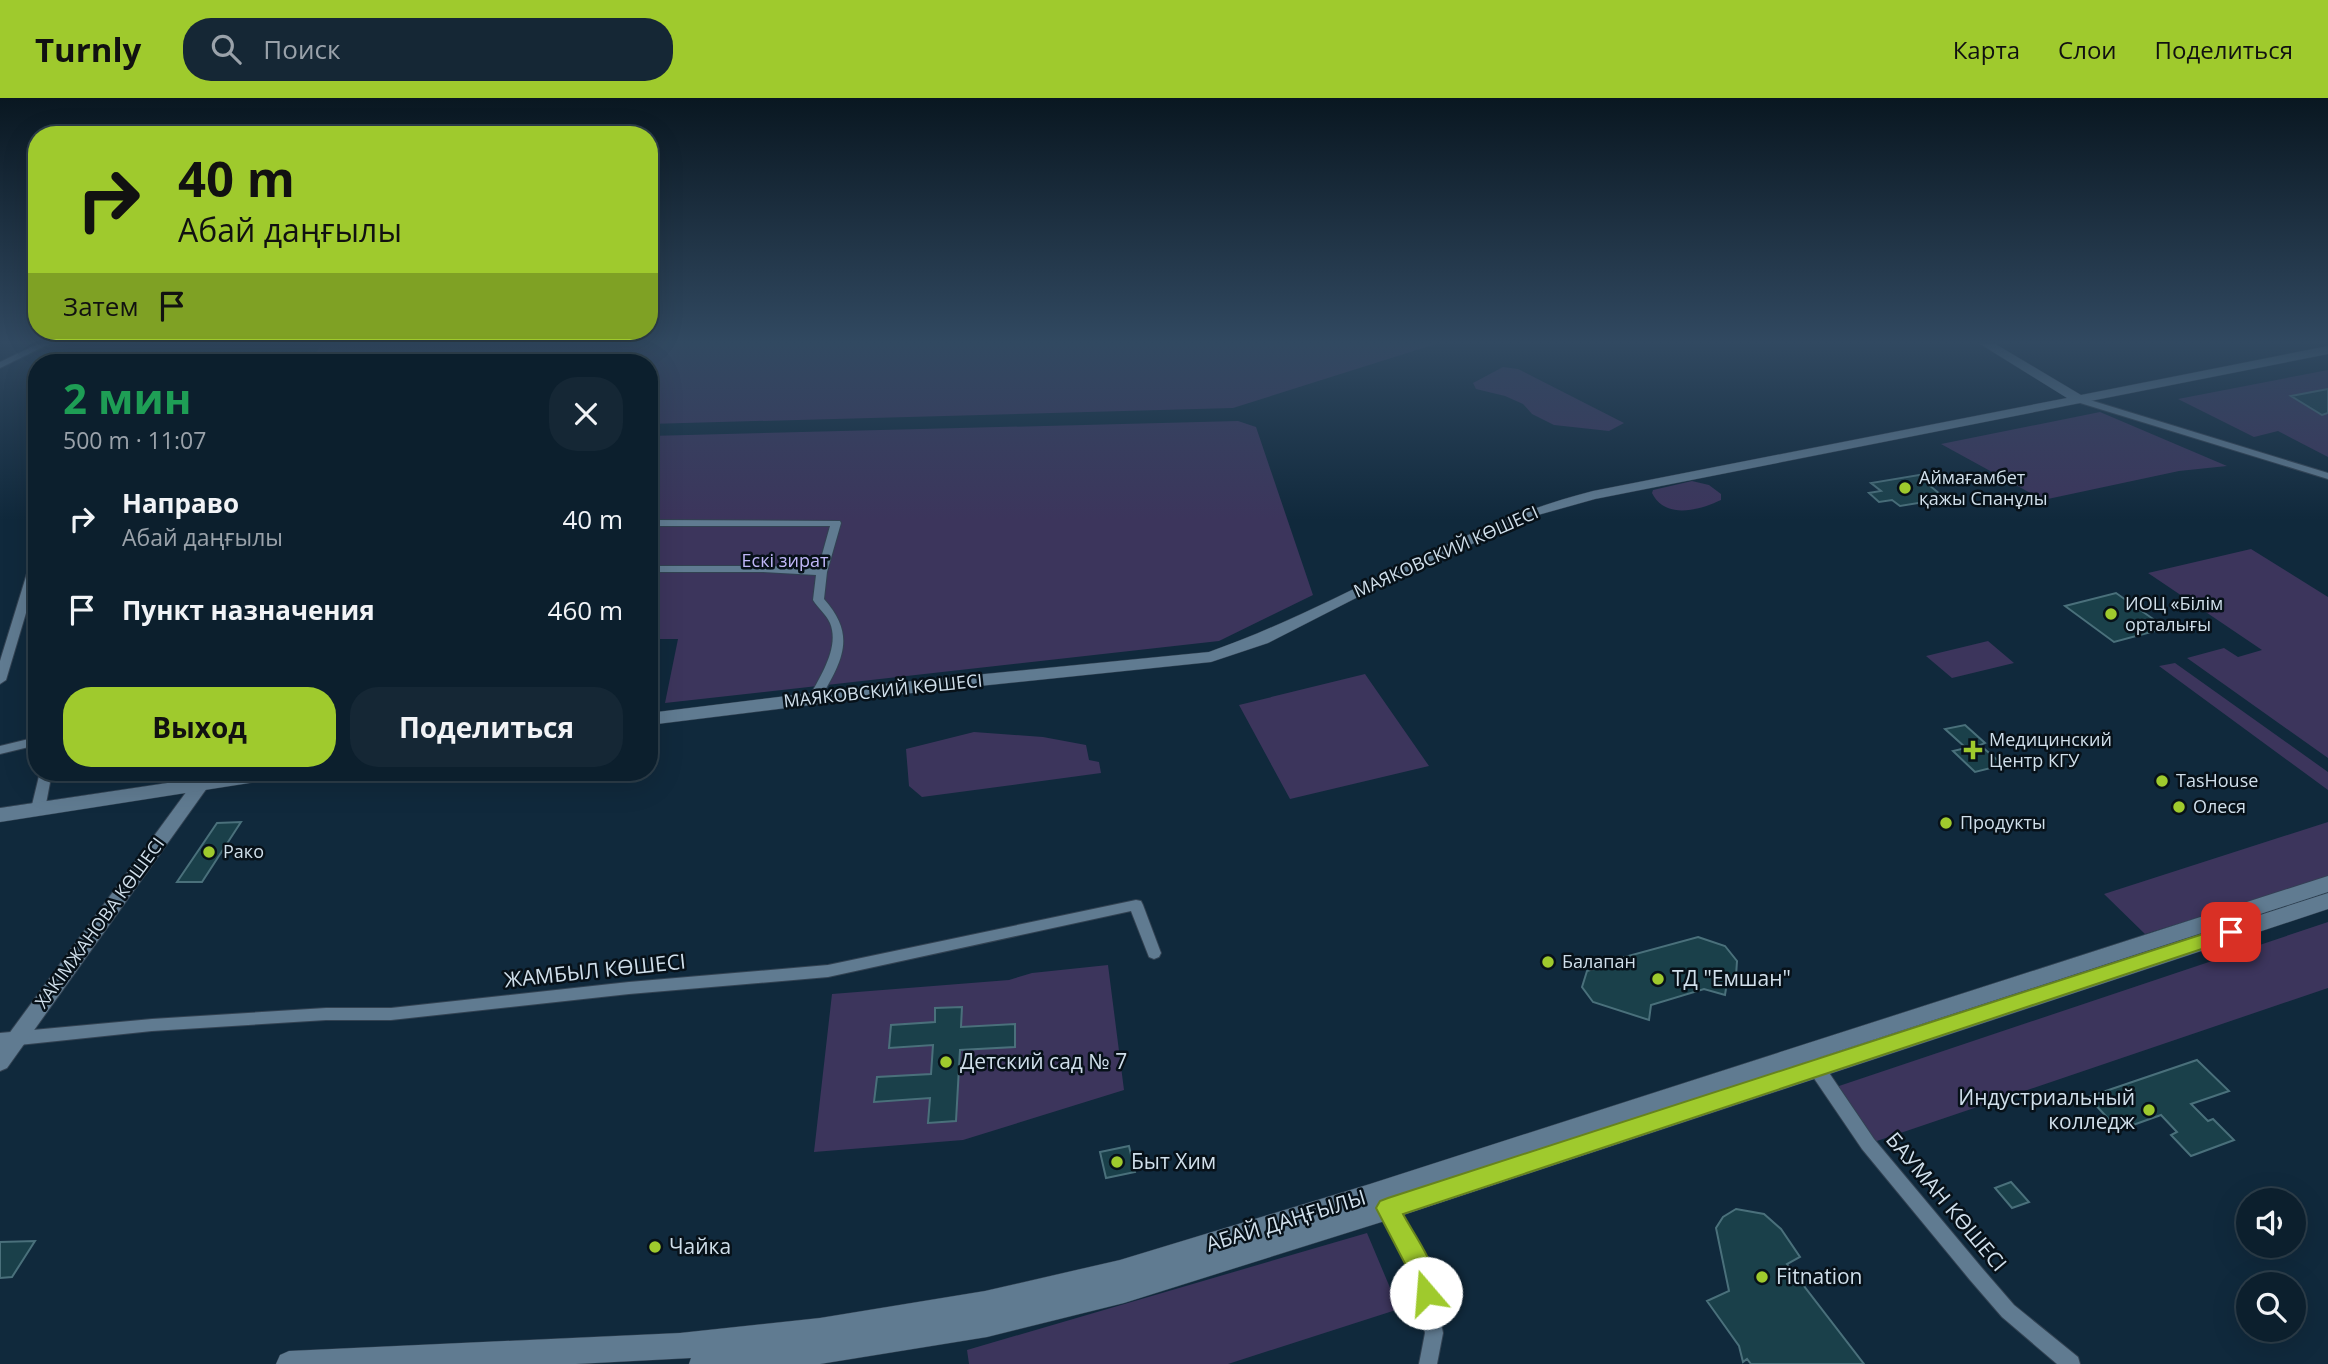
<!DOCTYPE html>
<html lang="ru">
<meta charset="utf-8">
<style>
:root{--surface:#0c1f2d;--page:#152735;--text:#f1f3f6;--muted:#9aa2aa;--line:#2c3d49;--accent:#9fca2d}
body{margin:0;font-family:"Open Sans",sans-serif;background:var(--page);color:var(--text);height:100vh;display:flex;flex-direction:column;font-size:26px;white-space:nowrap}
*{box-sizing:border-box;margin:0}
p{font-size:23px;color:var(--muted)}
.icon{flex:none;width:38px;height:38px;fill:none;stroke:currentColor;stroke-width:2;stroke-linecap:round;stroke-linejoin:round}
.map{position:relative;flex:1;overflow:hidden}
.side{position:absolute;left:28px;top:256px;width:630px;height:427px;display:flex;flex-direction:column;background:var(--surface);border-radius:28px;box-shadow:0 7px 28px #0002,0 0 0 2px var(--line)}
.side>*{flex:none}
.guide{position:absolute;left:28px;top:28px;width:630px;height:214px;border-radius:28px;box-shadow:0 7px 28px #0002,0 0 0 2px var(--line);background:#9fca2d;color:#111;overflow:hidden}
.fabs{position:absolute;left:2236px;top:1090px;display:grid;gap:14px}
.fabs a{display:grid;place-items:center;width:70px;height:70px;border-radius:50%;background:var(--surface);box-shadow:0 7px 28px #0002,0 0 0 2px var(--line);font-size:35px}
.pin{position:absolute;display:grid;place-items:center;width:60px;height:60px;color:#fff;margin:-30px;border-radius:14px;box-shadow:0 4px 10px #0006}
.me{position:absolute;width:77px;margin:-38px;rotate:342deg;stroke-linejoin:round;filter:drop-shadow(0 0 5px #0008)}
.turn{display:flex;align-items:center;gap:24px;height:147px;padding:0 35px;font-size:32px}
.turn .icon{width:91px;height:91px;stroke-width:2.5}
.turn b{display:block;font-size:49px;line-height:60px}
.then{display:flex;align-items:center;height:66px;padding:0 35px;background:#0003;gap:14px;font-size:26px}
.round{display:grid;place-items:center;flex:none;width:74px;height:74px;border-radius:28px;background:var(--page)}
.head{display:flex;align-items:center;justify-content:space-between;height:119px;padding:0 35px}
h1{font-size:42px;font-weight:700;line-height:52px;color:#1e9e55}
.button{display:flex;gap:14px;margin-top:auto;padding:14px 35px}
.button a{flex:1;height:80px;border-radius:28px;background:var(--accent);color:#111;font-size:28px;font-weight:700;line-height:80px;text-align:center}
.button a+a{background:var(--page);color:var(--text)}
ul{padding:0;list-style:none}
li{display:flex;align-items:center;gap:21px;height:91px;padding:0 35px}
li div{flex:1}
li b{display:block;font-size:26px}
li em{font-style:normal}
header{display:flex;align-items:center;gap:42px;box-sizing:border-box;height:98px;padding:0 35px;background:var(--accent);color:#111}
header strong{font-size:33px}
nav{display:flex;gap:38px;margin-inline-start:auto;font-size:24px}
.search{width:490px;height:63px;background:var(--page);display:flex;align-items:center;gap:18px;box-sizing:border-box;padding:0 24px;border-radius:28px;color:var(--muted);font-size:26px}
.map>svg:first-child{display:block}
.green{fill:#3c355c}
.building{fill:#1a404a;stroke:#4a707b;stroke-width:2}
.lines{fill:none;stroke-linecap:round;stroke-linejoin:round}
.minor-casing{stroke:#324252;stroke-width:2}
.tertiary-casing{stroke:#324252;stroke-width:2}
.secondary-casing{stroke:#324252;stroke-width:1}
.minor{fill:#607b91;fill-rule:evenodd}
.tertiary{fill:#607b91;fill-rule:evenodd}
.secondary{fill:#607b91;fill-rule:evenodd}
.route{fill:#9fca2d;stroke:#67831d;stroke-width:2}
.poi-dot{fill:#9fca2d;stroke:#071119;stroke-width:2.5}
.labels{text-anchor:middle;stroke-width:5;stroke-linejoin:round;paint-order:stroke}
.poi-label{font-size:18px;fill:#d0dfeb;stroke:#071119;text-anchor:start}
.street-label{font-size:18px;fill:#d0dfeb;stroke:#071119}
.park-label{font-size:18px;fill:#c0b7f8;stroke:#071119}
.near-street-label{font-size:21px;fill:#d0dfeb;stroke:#071119}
.near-poi-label{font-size:21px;fill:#d0dfeb;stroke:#071119;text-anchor:start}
</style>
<header>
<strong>Turnly</strong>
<div class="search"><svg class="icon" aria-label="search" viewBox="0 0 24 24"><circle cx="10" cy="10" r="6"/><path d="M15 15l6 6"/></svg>Поиск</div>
<nav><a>Карта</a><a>Слои</a><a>Поделиться</a></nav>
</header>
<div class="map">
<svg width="2328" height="1266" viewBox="0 0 2328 1266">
<rect width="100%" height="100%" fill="#10293c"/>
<path class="green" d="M322,244H1442L1233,310L649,326V264H312Z
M1503,269L1518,271L1624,325L1609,333L1554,327L1532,316L1523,306L1505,298L1476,291L1473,285Z
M2328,272V359L2278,333L2254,339L2178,301Z
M2100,314L2227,368L2179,373L2043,402L1941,346Z
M1238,323L1256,329L1313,497L1219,543L665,605L678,541H649V338Z
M1692,383L1709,387L1721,396V402C1700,412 1665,422 1652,395L1653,392Z
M2251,451L2328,499V660L2187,560L2224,550L2238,559L2262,552L2148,475Z
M1988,543L2014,565L1952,580L1926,558Z
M2175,565L2328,674V692L2159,568Z
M1365,576L1429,668L1290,701L1239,607Z
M974,634L1043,639L1086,647L1089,662L1099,664L1101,675L922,699L909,688L906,651Z
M2328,724V780L2145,836L2104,796Z
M2328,824V890L1868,1046L1836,989Z
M1108,867L1124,992L963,1042L814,1054L832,896L1009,882L1032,875Z
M1367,1135L1399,1211L1228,1266H969L967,1252Z"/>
<path class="building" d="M2328,291V315L2322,317L2291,298Z
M1925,376L1938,386L1929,387L1941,397H1937L1943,401L1900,408L1892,402L1879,404L1869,395L1881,393L1871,385Z
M2116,495L2166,530L2114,544L2065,508Z
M1965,627L1985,645L1980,647L2003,667L1975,674L1953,653L1966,650L1945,631Z
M241,724L202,784H177L217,725Z
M1698,839L1725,848L1737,863L1736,878L1727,884L1725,897L1704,891L1651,907L1649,922L1593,904L1582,889L1587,873L1594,871L1595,867Z
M962,909L961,929L1015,926V949L960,952L956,1023L928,1025L930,1000L874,1004L877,979L931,976L933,947L889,950L891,927L935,924V910Z
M2197,962L2229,993L2191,1006L2208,1023L2213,1021L2234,1042L2191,1058L2171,1037L2177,1034L2161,1017L2119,1032L2088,999Z
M1129,1048L1135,1074L1106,1080L1100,1054Z
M2011,1084L2029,1104L2012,1110L1995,1090Z
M1736,1111L1764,1116L1781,1131L1800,1159L1787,1166L1864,1266H1751L1747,1261L1743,1264L1739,1248L1707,1203L1729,1193L1716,1130L1723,1119Z
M35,1143L12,1179L0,1180V1144Z"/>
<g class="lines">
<g class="minor-casing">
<path id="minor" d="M42,244H53L0,270V264Z
M2080,299L2328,375V381L2077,304V300Z
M649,422L840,423L841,425L827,474L824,501C858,539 841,564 819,603L815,604L809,600C820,578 840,550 830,525C826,516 818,510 813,502L816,477L763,474H649V468H759L763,461L767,460L772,463L770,468L818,471L830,428H649Z
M37,456V478L6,582L0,586V563L32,459Z
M37,639V647L0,656V648Z
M40,674H52L45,711L43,714H33L31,711Z
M1136,802L1141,803L1143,807L1161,855L1159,859L1154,861L1149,859L1131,813L828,879L629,896L391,922H326L152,933L0,949V935L152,921L326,910H391L629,884L828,867Z
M1813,958L1819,960L1874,1041L1982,1170L2014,1207L2078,1259L2080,1266H2057L2002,1219L1970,1182L1862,1051L1807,970L1805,965L1807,960Z
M1384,1100L1390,1102L1431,1175L1443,1235L1437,1266H1419L1425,1235L1414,1177L1375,1108L1378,1102Z"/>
</g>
<g class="tertiary-casing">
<path id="tertiary" d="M201,680L207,682L209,686L207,690L7,970L0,973V948L195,682Z"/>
</g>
<g class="secondary-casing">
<path id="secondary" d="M1977,244H1992L2081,297L2328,248V256L1595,401L1538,417L1399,478L1268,545L1211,564L893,597L649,627V615L893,585L1209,554C1340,508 1457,427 1593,393L2067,300Z
M241,674H290L287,679L281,680L0,724V710Z
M2328,778V794L1740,985L2328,795V811L1388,1122L1124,1205L987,1239L820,1266H689L691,1260L576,1266H276L280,1257L289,1253L680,1235L820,1220L985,1193L1120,1162L1370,1086Z"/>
</g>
<use href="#minor" class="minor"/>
<use href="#tertiary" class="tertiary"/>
<use href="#secondary" class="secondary"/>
</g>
<linearGradient id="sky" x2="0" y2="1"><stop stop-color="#091721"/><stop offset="0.58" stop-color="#314961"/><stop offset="1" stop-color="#314961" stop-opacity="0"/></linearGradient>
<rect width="2328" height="422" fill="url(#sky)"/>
<path class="route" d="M2231,827L2238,829L2240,834L2238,839L1403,1116C1415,1139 1445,1176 1434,1203L1426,1207L1418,1203L1411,1177L1376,1110L1380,1103L1388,1100Z"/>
<g class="poi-dot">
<circle cx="1905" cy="390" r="7"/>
<circle cx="2111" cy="516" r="7"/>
<path d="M1969.5 641.5h7v7h7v7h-7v7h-7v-7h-7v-7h7z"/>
<circle cx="2162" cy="683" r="7"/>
<circle cx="2179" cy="709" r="7"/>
<circle cx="1946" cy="725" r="7"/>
<circle cx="209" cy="754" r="7"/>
<circle cx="1548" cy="864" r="7"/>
<circle cx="1658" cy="881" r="7"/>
<circle cx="946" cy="964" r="7"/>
<circle cx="2149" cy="1012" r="7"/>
<circle cx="1117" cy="1064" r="7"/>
<circle cx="655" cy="1149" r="7"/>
<circle cx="1762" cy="1179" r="7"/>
</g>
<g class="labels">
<g class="poi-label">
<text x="1919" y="386">Аймағамбет<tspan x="1919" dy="21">қажы Спанұлы</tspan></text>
<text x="2125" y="512">ИОЦ «Білім<tspan x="2125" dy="21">орталығы</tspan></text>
<text x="1989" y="648">Медицинский<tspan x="1989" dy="21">Центр КГУ</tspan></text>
<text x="2176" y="689">TasHouse</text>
<text x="2193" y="715">Олеся</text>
<text x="1960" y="731">Продукты</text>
<text x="223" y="760">Рако</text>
<text x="1562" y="870">Балапан</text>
</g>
<g class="street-label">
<text transform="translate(1446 454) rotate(-24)" y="6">МАЯКОВСКИЙ КӨШЕСІ</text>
<text transform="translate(883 593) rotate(-6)" y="6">МАЯКОВСКИЙ КӨШЕСІ</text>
<text transform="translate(100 825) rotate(-54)" y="6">ХАКІМЖАНОВА КӨШЕСІ</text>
</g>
<g class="park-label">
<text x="785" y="469">Ескі зират</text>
</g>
<g class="near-street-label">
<text transform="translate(595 873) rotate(-6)" y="7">ЖАМБЫЛ КӨШЕСІ</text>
<text transform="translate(1946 1104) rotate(50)" y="7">БАУМАН КӨШЕСІ</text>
<text transform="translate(1286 1123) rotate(-17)" y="7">АБАЙ ДАҢҒЫЛЫ</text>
</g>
<g class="near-poi-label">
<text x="1672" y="888">ТД "Емшан"</text>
<text x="960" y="971">Детский сад № 7</text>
<text x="2135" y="1007" text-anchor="end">Индустриальный<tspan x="2135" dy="24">колледж</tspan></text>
<text x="1131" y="1071">Быт Хим</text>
<text x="669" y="1156">Чайка</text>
<text x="1776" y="1186">Fitnation</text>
</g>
</g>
</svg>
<div class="fabs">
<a><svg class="icon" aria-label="sound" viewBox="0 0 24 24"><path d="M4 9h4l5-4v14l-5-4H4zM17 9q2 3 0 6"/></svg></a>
<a><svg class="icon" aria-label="search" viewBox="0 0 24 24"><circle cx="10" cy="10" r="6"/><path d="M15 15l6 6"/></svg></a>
</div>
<div class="pin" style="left:2231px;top:834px;background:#d93025"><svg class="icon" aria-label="arrive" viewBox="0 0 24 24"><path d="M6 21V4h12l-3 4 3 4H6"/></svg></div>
<svg class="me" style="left:1426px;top:1195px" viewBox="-20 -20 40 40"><circle r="19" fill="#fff"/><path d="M0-13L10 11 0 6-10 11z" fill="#9fca2d"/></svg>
<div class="guide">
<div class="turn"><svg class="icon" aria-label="right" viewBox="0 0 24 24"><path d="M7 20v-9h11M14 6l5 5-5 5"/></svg><div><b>40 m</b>Абай даңғылы</div></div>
<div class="then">Затем<svg class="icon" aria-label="arrive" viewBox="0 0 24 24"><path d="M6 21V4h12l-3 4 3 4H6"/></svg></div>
</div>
<section class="side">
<div class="head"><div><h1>2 мин</h1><p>500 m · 11:07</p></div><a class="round"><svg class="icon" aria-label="close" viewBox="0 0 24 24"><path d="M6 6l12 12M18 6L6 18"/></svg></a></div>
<ul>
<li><svg class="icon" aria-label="right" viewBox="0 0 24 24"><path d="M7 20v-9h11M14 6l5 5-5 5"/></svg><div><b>Направо</b><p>Абай даңғылы</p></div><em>40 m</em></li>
<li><svg class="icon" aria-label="arrive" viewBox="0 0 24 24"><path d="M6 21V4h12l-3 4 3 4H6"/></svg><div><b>Пункт назначения</b></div><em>460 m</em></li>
</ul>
<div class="button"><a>Выход</a><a>Поделиться</a></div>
</section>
</div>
